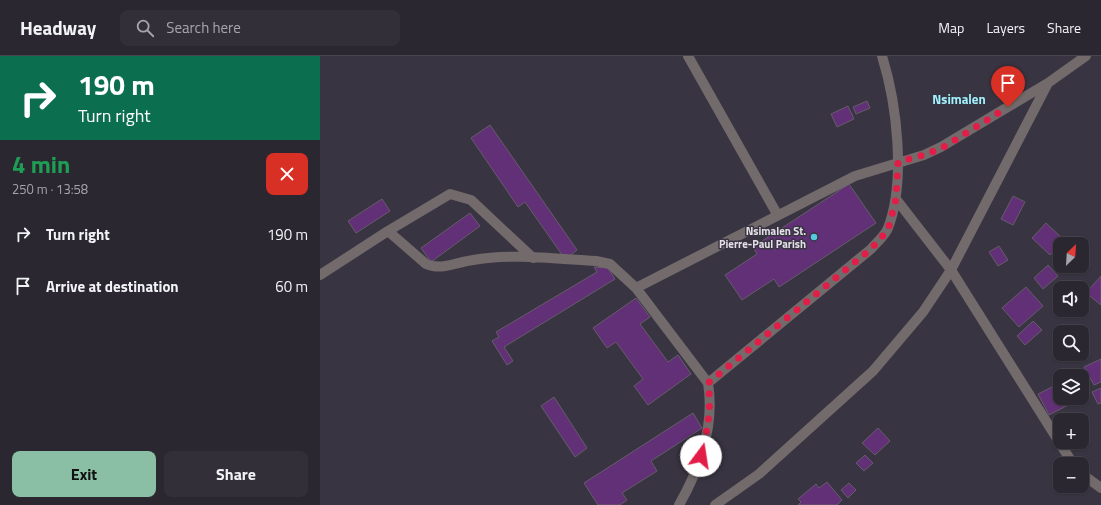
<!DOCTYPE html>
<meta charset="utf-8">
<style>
:root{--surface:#2b2731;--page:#332f39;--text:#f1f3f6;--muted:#a6a5ab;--line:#47444d;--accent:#8abfa5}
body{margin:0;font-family:"Titillium Web",sans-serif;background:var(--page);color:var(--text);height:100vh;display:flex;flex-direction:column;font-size:15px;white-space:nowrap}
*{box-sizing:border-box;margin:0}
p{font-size:13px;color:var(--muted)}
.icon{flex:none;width:22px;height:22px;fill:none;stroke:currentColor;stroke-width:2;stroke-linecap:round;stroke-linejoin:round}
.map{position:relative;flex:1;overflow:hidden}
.drawer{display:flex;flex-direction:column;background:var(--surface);width:320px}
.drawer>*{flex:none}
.hud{background:#0b6e4f;color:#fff;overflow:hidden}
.needle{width:26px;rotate:25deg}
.controls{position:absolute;left:733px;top:181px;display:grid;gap:8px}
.controls a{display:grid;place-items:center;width:36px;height:36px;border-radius:8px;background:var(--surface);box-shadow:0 1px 3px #0004,0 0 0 1px var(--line);font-size:20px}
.pin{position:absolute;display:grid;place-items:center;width:34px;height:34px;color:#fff;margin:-41px -17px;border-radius:50% 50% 50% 0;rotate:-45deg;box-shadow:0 0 4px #0007}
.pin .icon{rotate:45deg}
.me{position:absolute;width:44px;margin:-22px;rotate:14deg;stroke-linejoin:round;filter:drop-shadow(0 0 3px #0008)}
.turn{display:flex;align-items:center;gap:14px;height:84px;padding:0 12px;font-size:18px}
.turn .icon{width:52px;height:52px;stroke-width:2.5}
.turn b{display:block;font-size:28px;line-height:34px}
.round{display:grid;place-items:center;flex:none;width:42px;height:42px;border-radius:8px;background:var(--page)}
.headline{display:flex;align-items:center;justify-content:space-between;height:68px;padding:0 12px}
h1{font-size:24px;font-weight:700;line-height:30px;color:#1e9e55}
.cta{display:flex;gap:8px;margin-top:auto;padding:8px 12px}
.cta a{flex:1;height:46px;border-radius:8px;background:var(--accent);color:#111;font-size:16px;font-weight:700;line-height:46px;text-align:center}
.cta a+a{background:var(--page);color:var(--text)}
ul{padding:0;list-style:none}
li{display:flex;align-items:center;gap:12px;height:52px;padding:0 12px}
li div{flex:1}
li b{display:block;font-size:15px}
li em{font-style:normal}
header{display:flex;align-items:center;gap:24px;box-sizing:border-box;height:56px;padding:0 20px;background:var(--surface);border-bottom:1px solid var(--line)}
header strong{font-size:19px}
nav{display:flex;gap:22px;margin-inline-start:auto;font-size:14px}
.search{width:280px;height:36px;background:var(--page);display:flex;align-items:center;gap:10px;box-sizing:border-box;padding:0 14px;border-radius:8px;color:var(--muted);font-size:15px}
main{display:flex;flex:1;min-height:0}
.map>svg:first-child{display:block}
.building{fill:#623077;stroke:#655c6a}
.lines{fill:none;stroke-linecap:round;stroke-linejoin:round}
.street{stroke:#726a6b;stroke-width:10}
.route{stroke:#e11d48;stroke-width:7;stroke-dasharray:0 12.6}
.poi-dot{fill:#54cadd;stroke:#393441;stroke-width:1.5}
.labels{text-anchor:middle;stroke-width:3;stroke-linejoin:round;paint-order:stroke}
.poi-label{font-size:11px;font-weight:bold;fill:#e4e0e9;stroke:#393441;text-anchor:end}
.quarter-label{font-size:13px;font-weight:bold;fill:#a1f1ff;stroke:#393441}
</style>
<header>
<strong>Headway</strong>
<div class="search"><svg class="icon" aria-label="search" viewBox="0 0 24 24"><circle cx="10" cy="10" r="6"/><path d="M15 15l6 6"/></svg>Search here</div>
<nav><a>Map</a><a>Layers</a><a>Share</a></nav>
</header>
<main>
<section class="drawer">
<div class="hud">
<div class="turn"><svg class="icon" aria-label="right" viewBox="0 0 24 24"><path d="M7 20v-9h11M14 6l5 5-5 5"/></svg><div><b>190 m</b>Turn right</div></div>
</div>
<div class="headline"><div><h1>4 min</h1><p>250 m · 13:58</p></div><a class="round" style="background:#d93025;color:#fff"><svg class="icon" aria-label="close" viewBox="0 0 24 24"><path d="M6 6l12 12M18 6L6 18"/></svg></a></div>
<ul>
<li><svg class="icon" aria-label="right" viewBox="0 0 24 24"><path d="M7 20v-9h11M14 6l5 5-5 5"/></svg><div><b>Turn right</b></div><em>190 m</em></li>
<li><svg class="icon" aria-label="arrive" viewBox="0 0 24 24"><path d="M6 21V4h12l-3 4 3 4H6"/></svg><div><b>Arrive at destination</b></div><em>60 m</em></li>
</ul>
<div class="cta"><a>Exit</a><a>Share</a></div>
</section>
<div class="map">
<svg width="781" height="449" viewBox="0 0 781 449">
<rect width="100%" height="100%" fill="#393441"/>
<path class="building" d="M547,45L550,52L536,58L533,51Z
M528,50L534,63L517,71L511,58Z
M170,69L257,194L245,203L205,146L198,151L151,82Z
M529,128L556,167L459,231L454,223L422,244L405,219L437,198L433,191Z
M693,140L705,146L693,169L681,163Z
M62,143L70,155L36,177L28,165Z
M150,157L160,170L111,206L101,192Z
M726,167L744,184L730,199L712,182Z
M679,190L688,204L678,210L669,196Z
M728,209L738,220L723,233L714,222Z
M743,210H759L751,218Z
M274,211L288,212L295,223L184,291L193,305L187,309L172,285L179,281L176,276L277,216Z
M781,220V249L766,237Z
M706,231L723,250L699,271L682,252Z
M316,242L330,261L320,268L348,306L358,299L371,318L328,349L314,330L323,323L296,286L287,292L273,272Z
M713,265L722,274L705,289L697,280Z
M781,303V326L774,329L764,311Z
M740,327V342H752L754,346L729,359L718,338Z
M781,332V347L778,348L772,336Z
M234,341L267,392L255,401L221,350Z
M373,357L382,372L331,405L337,415L302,437L307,444L300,449H278L264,427Z
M558,372L570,385L555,399L542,387Z
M545,399L553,407L544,415L536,407Z
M507,426L522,444L517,449H478L481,446L478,443L496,428L499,432Z
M529,427L536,434L528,442L521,434Z"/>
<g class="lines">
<path class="street" d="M368,0L457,158
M576,143L631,214L753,408
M68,175L130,138L151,144L213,202
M0,219L68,175L106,208C121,215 137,206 153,204C193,197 236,203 276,205L290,208L316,232L388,327C395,370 380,412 359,449
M316,232L535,120L604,99L621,91L728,27
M388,327L551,193C556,187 565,180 568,172C586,125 577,48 562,0
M762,418L781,432
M395,449L439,418L553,315L603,256L631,214L728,27L766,0"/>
</g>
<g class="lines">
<path class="route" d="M381,400C387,375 392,353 388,327L551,193L568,174L576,143L578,106L604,99L622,92L688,51"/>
</g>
<circle class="poi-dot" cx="494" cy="181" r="4"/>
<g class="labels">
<g class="poi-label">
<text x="486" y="179">Nsimalen St.<tspan x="486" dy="13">Pierre-Paul Parish</tspan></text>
</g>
<g class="quarter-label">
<text x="639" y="48">Nsimalen</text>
</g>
</g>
</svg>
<div class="controls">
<a><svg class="needle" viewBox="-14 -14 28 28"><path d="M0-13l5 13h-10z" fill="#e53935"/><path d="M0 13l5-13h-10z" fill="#a6a5ab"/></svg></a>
<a><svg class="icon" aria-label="sound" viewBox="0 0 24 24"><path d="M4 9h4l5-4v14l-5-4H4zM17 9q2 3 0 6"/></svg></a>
<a><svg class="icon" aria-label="search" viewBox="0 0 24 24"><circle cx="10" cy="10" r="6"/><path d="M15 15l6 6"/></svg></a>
<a><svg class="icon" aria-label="layers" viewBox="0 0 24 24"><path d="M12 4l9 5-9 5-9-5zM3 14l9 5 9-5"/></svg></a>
<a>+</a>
<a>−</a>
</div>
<div class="pin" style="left:688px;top:51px;background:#d93025"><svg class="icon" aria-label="arrive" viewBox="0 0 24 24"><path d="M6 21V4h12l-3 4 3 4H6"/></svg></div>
<svg class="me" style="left:381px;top:400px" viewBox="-20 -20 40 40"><circle r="19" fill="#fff"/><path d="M0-13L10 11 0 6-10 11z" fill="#e11d48"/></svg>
</div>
</main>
